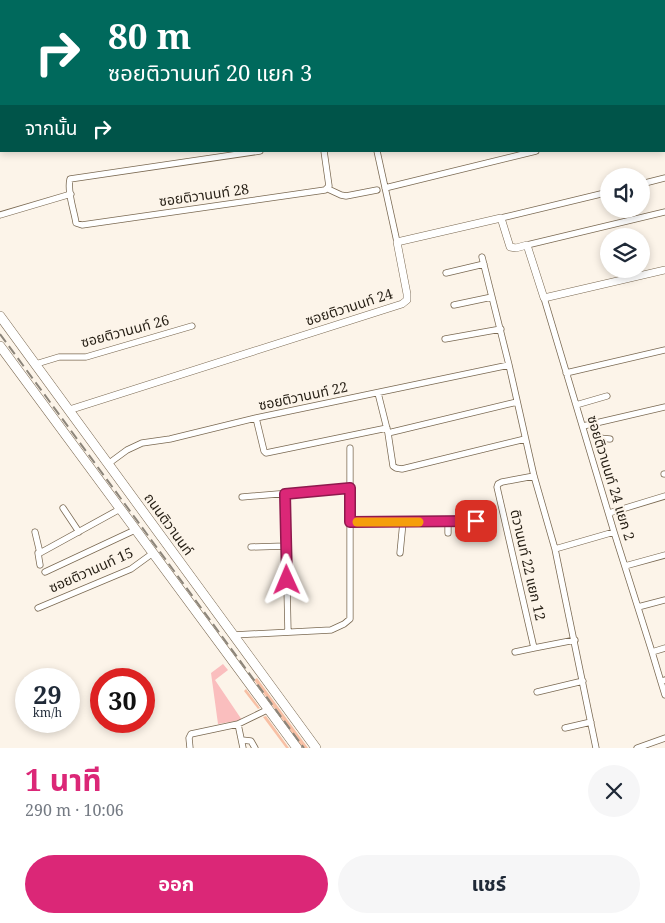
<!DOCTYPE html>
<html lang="th">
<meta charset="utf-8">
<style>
:root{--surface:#fff;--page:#f6f6f7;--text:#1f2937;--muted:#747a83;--accent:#db2777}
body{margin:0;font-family:"Noto Serif","Noto Sans Thai",serif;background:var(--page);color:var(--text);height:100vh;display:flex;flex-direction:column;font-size:19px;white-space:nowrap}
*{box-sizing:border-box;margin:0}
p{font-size:16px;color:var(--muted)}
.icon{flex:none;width:28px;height:28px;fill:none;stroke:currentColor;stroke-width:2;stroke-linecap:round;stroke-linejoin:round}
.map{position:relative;height:748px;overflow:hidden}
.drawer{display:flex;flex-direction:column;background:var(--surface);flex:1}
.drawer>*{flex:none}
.top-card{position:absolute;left:0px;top:0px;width:665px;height:152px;box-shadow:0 2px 8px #0003;background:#00695c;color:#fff;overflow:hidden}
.tools{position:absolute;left:600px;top:168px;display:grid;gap:10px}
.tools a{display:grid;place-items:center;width:50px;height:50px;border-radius:50%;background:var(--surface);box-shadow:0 2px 8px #0003;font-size:25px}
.speed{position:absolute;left:15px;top:668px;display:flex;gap:10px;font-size:25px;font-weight:700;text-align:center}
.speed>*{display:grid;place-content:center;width:65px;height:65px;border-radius:50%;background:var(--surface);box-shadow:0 2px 8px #0003;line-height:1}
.speed small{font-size:12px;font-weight:400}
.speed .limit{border:8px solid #d22;background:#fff;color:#111}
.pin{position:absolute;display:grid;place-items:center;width:42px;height:42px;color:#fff;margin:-21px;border-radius:10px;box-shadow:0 2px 8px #0006}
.me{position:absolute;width:55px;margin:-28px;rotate:359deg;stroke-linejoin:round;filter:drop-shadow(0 0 4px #0008)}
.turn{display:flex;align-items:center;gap:18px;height:105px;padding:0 25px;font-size:22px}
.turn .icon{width:65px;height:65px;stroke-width:2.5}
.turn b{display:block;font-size:35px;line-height:42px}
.then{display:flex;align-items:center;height:48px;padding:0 25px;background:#0003;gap:10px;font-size:19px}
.round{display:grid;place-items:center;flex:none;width:52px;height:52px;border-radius:26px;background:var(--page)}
.overview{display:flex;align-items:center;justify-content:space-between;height:85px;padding:0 25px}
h1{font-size:30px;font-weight:700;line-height:38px;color:var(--accent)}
.primary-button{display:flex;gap:10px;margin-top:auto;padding:10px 25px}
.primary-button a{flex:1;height:58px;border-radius:30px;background:var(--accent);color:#fff;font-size:20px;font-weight:700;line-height:58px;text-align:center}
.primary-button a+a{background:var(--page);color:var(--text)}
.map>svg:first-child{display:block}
.green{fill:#fabebe}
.building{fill:#f8c0a5}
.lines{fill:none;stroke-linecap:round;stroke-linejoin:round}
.minor-casing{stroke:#7a6952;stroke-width:7}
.tertiary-casing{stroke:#7a6952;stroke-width:8}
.primary-casing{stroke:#7a6952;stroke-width:10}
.minor{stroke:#fff;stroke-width:5.5}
.tertiary{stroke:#fff;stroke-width:7}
.primary{stroke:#fff;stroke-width:9}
.rail{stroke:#8c857a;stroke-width:2;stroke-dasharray:10 5;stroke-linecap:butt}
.route-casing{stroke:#8e194d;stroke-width:12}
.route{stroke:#db2777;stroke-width:9}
.slow{stroke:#f59e0b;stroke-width:9}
.labels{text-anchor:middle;stroke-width:4;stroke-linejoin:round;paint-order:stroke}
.street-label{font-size:14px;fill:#251e14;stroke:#fcf4e9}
</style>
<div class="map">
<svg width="665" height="748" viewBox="0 0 665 748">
<rect width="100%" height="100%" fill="#fcf4e9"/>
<path class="green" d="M223,664L228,670L215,680L242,720L218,724L211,673Z"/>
<path class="building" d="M257,678L308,748H303L254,680Z
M246,689L260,708L258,709L244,691Z
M266,716L289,748H286L263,717Z"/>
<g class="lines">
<g class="minor-casing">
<path id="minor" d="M308,0V1
M367,0L368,1
M404,1L409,0
M646,1L651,0
M664,66H665
M664,121L665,120
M260,151L70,179C67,192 74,210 76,223L82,225L325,190L329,186L324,151
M377,151L397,242
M641,184L665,178
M385,188L536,151
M328,189L341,195L346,196L377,190
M0,215L71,194
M501,218L609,192
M527,245L665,212
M482,257L509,365L534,476L555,549L596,748
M446,273L484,264
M544,298L614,532L652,652L665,648
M454,305L492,297
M445,339L501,329
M36,364L59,357H86L192,326
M566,373L665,350
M378,393L388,433L393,466L396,468L402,469L525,439
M576,405L607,396
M256,418L264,451L266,453L387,428
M593,423L599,438L610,439
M583,426L665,407
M388,433L517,402
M108,464L127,450L142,443L170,439L256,418L509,365
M664,474H665
M534,476L502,482L498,484L497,487L534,648L575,640
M285,494L288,632
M242,497L350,488
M63,508L79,532
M609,513L665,496
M448,521V533
M350,522L475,521
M35,532L40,553L120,509
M251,547L286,546
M555,549L614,532
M38,553L40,565
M400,553L403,522
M625,566L665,555
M45,572L135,530
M638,607L665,600
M38,608L131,569L153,553
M234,635L331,630L344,624L350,619V448
M515,652L534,648
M652,652L661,682L665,680
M661,682L665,695
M537,692L583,681
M238,724L243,748
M565,728L591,722
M242,740L251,741L255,748
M190,748L189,738L191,734L238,724L269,709
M637,748L665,738"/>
</g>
<g class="tertiary-casing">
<path id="tertiary" d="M69,410L402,304L407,300V294L397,242L501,218L510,247L516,248L527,245L544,298L665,270"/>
</g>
<g class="primary-casing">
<path id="primary" d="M0,316L316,748
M0,346L297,748"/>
</g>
<use href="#minor" class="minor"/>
<use href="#tertiary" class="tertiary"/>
<use href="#primary" class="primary"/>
<path class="rail" d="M0,334L304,748"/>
</g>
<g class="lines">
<g class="route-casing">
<path id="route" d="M287,580L285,494L350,488V522L476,521"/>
</g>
<use href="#route" class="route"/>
<path class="slow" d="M357,522H419"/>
</g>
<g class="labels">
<g class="street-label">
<text transform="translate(204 195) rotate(-8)" y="5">ซอยติวานนท์ 28</text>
<text transform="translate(349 307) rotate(-18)" y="5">ซอยติวานนท์ 24</text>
<text transform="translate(125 331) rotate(-15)" y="5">ซอยติวานนท์ 26</text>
<text transform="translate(303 396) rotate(-12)" y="5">ซอยติวานนท์ 22</text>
<text transform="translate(611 478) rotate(73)" y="5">ซอยติวานนท์ 24 แยก 2</text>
<text transform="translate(169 524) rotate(54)" y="5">ถนนติวานนท์</text>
<text transform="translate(528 565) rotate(77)" y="5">ติวานนท์ 22 แยก 12</text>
<text transform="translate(91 570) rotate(-24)" y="5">ซอยติวานนท์ 15</text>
</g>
</g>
</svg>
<div class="tools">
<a><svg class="icon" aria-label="sound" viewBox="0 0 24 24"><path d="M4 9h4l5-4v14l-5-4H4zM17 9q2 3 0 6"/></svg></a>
<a><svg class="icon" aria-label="layers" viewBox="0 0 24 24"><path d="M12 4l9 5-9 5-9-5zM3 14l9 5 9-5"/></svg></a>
</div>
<div class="speed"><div>29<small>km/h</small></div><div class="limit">30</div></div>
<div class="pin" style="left:476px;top:521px;background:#d93025"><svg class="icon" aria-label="arrive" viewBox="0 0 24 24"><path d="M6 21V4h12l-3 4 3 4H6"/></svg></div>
<svg class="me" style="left:287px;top:580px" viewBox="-20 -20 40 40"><path d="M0-17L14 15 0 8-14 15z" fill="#db2777" stroke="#fff" stroke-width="4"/></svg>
<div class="top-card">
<div class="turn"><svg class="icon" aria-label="right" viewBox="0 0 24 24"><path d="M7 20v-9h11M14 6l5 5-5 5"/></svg><div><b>80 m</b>ซอยติวานนท์ 20 แยก 3</div></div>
<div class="then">จากนั้น<svg class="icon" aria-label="right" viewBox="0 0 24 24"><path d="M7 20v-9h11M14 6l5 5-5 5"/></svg></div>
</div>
</div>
<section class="drawer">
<div class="overview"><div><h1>1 นาที</h1><p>290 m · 10:06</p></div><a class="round"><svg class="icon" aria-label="close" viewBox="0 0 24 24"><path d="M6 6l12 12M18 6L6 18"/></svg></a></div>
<div class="primary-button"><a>ออก</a><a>แชร์</a></div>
</section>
